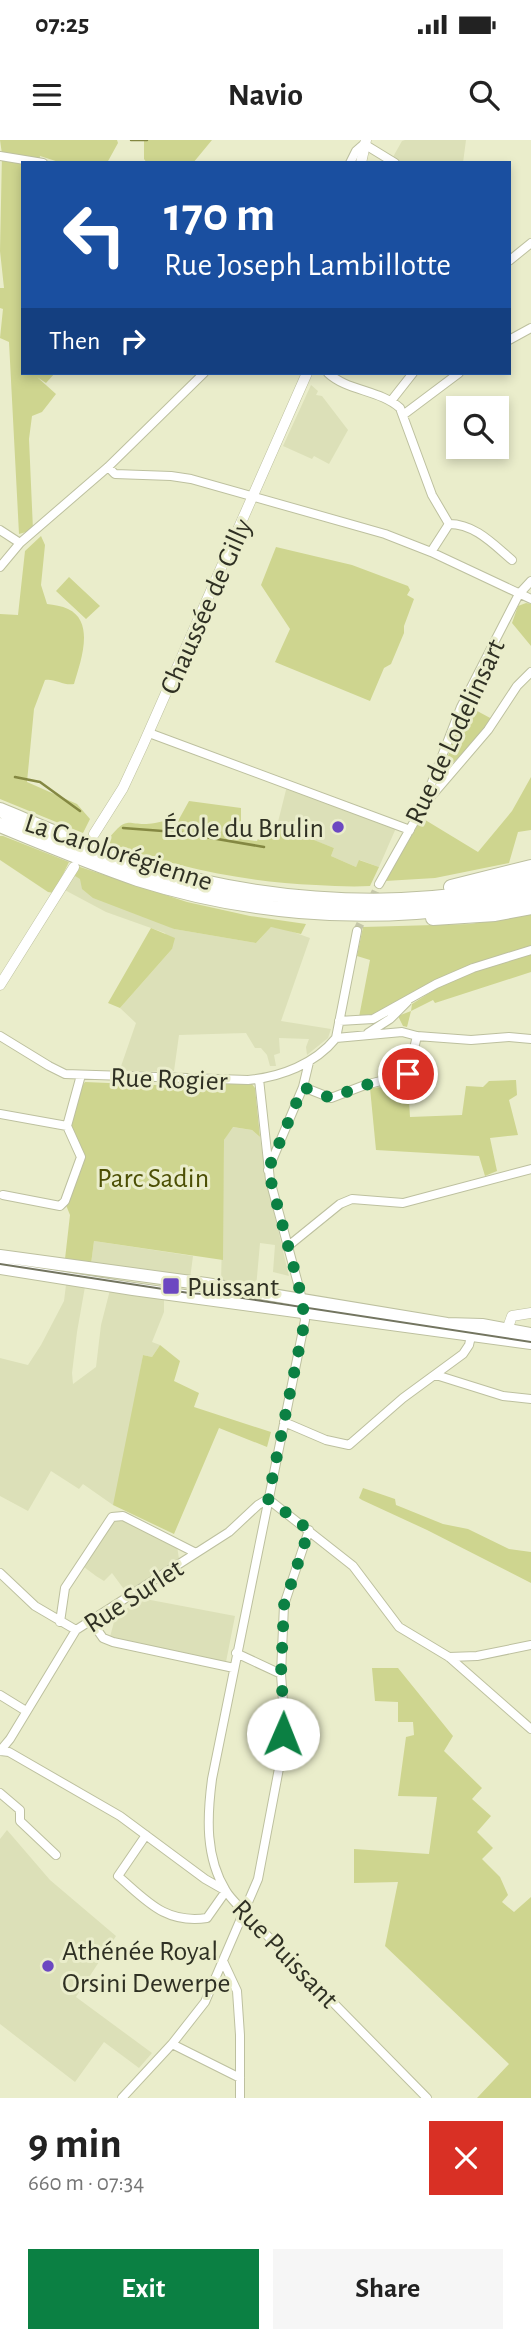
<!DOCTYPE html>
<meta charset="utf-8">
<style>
:root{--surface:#fff;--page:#f6f6f6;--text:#222;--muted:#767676;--accent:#0b8043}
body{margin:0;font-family:"Alegreya Sans",sans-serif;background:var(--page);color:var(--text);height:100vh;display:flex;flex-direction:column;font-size:26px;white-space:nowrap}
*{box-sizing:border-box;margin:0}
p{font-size:23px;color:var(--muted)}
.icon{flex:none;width:38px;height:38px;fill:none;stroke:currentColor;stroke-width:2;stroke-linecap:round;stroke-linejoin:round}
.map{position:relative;height:1958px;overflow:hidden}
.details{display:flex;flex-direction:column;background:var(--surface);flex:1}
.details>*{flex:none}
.banner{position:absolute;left:21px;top:21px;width:490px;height:214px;border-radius:0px;box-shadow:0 4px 10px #0003;background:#1a4fa0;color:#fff;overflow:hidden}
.buttons{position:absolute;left:446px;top:256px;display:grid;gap:14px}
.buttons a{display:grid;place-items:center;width:63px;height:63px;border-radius:0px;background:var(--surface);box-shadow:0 4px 10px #0003;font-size:35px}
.pin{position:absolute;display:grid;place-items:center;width:60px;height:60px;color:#fff;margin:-30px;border:4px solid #fff;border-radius:50%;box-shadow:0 2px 7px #0007}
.me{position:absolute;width:77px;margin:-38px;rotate:1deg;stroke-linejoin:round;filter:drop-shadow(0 0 5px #0008)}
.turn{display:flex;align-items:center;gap:24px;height:147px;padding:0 28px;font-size:32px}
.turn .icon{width:91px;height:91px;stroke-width:2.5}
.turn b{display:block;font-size:49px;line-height:60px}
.then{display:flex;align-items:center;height:66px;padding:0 28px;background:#0003;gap:14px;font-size:26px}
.round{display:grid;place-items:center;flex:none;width:74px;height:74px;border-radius:0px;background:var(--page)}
.head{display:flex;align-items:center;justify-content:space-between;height:119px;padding:0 28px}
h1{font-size:42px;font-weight:700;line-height:52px}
.action{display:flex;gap:14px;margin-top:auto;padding:14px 28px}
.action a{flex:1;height:80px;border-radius:0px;background:var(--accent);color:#fff;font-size:28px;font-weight:700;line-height:80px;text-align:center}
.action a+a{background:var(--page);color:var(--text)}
.status{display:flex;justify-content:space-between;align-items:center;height:49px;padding:0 35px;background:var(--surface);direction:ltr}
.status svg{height:19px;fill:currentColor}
header{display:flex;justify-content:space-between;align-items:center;height:91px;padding:0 28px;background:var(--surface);font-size:32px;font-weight:700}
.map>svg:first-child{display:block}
.built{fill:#dce0b8}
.green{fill:#ced58f}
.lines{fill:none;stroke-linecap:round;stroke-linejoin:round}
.stream{stroke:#848842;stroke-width:2.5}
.minor-tunnel{stroke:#c5c7a9;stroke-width:8;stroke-dasharray:8 4;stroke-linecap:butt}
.minor-casing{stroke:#bdc09f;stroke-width:10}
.tertiary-casing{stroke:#bdc09f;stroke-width:11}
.primary-casing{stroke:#bdc09f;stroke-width:14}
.motorway-casing{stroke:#bdc09f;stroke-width:16}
.minor{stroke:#fff;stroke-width:8}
.tertiary{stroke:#fff;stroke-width:10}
.primary{stroke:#fff;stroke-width:12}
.motorway{stroke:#fff;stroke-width:14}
.tram{stroke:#737560;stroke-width:2}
.route{stroke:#0b8043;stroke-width:12;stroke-dasharray:0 21.6}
.poi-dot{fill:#6c48c1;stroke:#eaedcb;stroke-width:2.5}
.labels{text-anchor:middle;stroke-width:6;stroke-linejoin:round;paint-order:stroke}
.street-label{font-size:28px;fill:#2f3023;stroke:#eaedcb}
.poi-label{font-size:28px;fill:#2f3023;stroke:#eaedcb;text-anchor:start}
.park-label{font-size:28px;fill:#4c4f04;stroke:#eaedcb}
</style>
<div class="status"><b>07:25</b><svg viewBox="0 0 49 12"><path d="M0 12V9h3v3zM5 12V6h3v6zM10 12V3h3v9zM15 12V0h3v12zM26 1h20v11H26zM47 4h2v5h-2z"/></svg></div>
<header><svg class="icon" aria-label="menu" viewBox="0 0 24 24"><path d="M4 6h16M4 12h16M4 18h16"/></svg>Navio<svg class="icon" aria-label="search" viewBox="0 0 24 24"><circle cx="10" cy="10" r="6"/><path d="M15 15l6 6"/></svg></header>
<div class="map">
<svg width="531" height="1958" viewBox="0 0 531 1958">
<rect width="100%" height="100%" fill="#eaedcb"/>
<path class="built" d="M405,0H466L463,23H402L393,17L402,1Z
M311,245L318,251L316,255L322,256L348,290L329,324L314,316L312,319L283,306Z
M287,646L396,688L379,727L360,720L356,727L331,716L334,708L277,686Z
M70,733L174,789L256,803L271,787L282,788L310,798L281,881L331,889L328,898L307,915L306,907L309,899L279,898L280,913L274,915L276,926H270L267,915L261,908H255L246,893L179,895L174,931L119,932L136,883L120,868L172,809L165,793L106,772L61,748Z
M232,987L252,990L260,997L266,1039L289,1136L273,1132L275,1105L260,1103L256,1148L221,1144L224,1000Z
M94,1101L193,1116L190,1139L91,1124Z
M67,1137L86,1141L77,1192L72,1233L73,1244L96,1227L101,1185L110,1150L164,1158V1172L152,1202L160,1205L152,1217L143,1215L118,1355L113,1365L83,1344L79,1349L51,1331L28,1371L0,1356V1218L28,1225L41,1205L64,1161Z
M115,1379H119L177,1406L179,1419L126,1452L112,1433L104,1441L96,1436L84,1427Z
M140,1458L235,1476L226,1522L110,1497L115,1478Z
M7,1690L50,1740L116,1796L76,1857L152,1913L139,1928L104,1902L75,1942L0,1884V1699Z"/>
<path class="green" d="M0,0H117L118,3L107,23H62L40,16L39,23H23V233H55L46,243L37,237L56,254L42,272L32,276L29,299L33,390L19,394L9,202L0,198L3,169L0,168V148H4L0,111L2,14Z
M144,0H212L193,23H147L144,19Z
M41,396L45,405L41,445L47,464C54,465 62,466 68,469C96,482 80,523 74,544C64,546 54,538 45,540L34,569L27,642L77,664L90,679L83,693L0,659V474L18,475L25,411Z
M276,407L352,425L408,446L410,450L407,455L414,459L404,486V493L391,524L384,528L370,561L275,522L290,489L261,445Z
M69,437L100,466L86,479L56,451Z
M526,463L531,464V506L512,483L518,466Z
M468,566L492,579L485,590L448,628L445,625L458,586Z
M531,637V690L518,692L509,723L435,738L385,741L422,678L478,712L512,671Z
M189,661L241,668V699L257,701L263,688L279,686L334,708L331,716L356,727L359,720L379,727L370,746C352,747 334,746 316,745C244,742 173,727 106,702C130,671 126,688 155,683C165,681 168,679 178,681Z
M0,696H3L69,722L54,753L48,752L0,720Z
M77,726L187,762L250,776L306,784L301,794L271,787L256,803L174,789L93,758L82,749L80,739L70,733Z
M531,774V832L435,863L433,860L411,871L407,887L403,886L398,876L411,871L412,864L448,841C424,852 384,878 359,877L370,820L357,816L363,787L470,784Z
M151,788L175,798L172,809L120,868L108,863Z
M516,940L517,955L509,960L518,995L490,998L497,1031L485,1036L479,1016L376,1010L370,948L408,945L410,977L462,975L466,946L483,947L489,941Z
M85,942L178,946L251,943L255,948L260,997L252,990L233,987L224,1000L223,1120L94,1101L91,1124L65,1119L70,1075L66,1065L85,1015L71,987L82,946Z
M160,1205L180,1221L174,1241L199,1253L194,1267L271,1292L267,1307L219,1288L174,1394L113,1365L143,1215L152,1217Z
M363,1348L395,1359L396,1365L443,1384L468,1389L509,1409L531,1412V1443L427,1390L362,1360L359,1358Z
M372,1528H398L453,1596L444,1611L482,1648L472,1659L491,1676L477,1692L493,1708L482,1719L500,1737L508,1755L502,1762L514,1772L531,1757V1958H477L509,1924L385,1806L398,1742L354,1743V1709L429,1714L437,1657L398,1656L406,1597L414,1595L413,1582H398V1562L375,1561Z"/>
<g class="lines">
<path class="stream" d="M131,0H147
M15,637L40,642L80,671
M123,688L176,692L264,707"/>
<path class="minor-tunnel" d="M357,791L379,744"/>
<g class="minor-casing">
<path id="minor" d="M0,16L43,23
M350,23L356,11L364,4L395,23
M509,121L531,103
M509,200L531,188
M328,233C347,251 380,250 400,268L432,355L449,384
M391,261L413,233
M403,275L459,233
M108,327L115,334L171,336L191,339L385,394L431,412L531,459
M0,390L20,403
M431,412L449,384C475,384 493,404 512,420
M0,427L20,403L108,327L204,233
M149,593L410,690
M428,660L488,590L517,546L531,532
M379,744L422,668L461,567L519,454L531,441
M339,881L373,879L436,844L473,828L531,810
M368,893L390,879L407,862
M0,896L49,926L65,934L248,940C281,937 315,924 336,898
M336,898L402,892L417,896L471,900L509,897L531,899
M336,898L357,791
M259,939L270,1040L300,1151L305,1180L212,1639C207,1677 205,1717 226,1751C231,1759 238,1765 244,1772L427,1958
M303,947L331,958L365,945L408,934L417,896
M0,974L67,986
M268,1030L303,947L309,922
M3,1055L60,1066L65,1061L81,1017L67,986L81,935
M287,1107L340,1064L352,1059L403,1063L531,1029
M436,1235L503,1256L531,1259
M284,1282L326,1300L349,1305L403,1258L463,1214L469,1205L472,1192
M268,1359L353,1426L399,1487L449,1517L531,1589
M0,1433L35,1466L76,1490
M91,1481L103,1498L113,1502L234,1528
M60,1482L65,1448L112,1377L123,1376L196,1413
M236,1513L281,1534
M449,1517L477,1516L531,1505
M0,1555L26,1571
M0,1611L10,1599L76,1490L229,1392L258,1365L268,1359
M0,1611L9,1612L120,1676L205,1739L226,1751
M0,1653L20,1670V1681L56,1715
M146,1695L118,1736C147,1761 165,1784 207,1778L226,1751
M223,1821L237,1851L240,1895V1958
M172,1904L240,1938
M122,1958L172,1904L205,1862L258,1739L280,1623L284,1576L281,1534L284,1465L309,1390"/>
</g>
<g class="tertiary-casing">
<path id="tertiary" d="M361,23L366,0
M94,694L123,648L143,605L307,233
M0,845L74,727
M506,1193L512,1176L531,1173"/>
</g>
<g class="primary-casing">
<path id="primary" d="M0,1116L206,1144L447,1184L482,1185L531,1194
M0,1128L133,1149L531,1203"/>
</g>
<g class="motorway-casing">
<path id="motorway" d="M0,670C51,691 101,713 154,729C252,759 378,770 479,752C497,749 514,744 531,740
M0,685C46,704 91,723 138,739C242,772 356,782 463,767C486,764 509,757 531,753
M451,747L531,727
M433,778L495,774L531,767"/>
</g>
<use href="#minor" class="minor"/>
<use href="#tertiary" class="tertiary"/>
<use href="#primary" class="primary"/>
<use href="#motorway" class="motorway"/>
<path class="tram" d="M0,1124L189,1153L229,1156L531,1202"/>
</g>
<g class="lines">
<path class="route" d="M283,1594L284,1576L281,1534L284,1465L309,1390L268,1359L305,1180L300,1151L268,1030L303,947L331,958L365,945L408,934"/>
</g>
<g class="poi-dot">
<circle cx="338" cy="687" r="7"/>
<rect x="162" y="1137" width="18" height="18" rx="3.5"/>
<circle cx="48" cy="1826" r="7"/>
</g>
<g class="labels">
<g class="street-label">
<text transform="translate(205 466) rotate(-66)" y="10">Chaussée de Gilly</text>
<text transform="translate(454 591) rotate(-65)" y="10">Rue de Lodelinsart</text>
<text transform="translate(119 711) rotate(18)" y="10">La Carolorégienne</text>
<text transform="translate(169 938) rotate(2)" y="10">Rue Rogier</text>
<text transform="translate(133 1455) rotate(-33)" y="10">Rue Surlet</text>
<text transform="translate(286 1813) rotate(46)" y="10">Rue Puissant</text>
</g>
<g class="poi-label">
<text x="324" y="697" text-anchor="end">École du Brulin</text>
<text x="187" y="1156">Puissant</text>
<text x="62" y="1820">Athénée Royal<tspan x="62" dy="32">Orsini Dewerpe</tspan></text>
</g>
<g class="park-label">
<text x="153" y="1047">Parc Sadin</text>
</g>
</g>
</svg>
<div class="buttons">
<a><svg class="icon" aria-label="search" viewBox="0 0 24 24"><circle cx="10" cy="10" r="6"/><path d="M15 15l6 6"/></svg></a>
</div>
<div class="pin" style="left:408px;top:934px;background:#d93025"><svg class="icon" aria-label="arrive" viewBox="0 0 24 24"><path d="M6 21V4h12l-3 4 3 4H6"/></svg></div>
<svg class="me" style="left:283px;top:1594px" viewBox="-20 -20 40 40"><circle r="19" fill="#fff"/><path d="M0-13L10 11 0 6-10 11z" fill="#0b8043"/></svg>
<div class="banner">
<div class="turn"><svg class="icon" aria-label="left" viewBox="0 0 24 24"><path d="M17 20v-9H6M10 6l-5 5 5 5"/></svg><div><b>170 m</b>Rue Joseph Lambillotte</div></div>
<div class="then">Then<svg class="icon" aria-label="right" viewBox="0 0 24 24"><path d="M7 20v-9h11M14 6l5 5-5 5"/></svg></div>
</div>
</div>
<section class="details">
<div class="head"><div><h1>9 min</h1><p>660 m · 07:34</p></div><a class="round" style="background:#d93025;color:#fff"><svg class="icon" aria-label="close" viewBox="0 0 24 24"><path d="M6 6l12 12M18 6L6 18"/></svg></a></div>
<div class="action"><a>Exit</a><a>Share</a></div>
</section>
